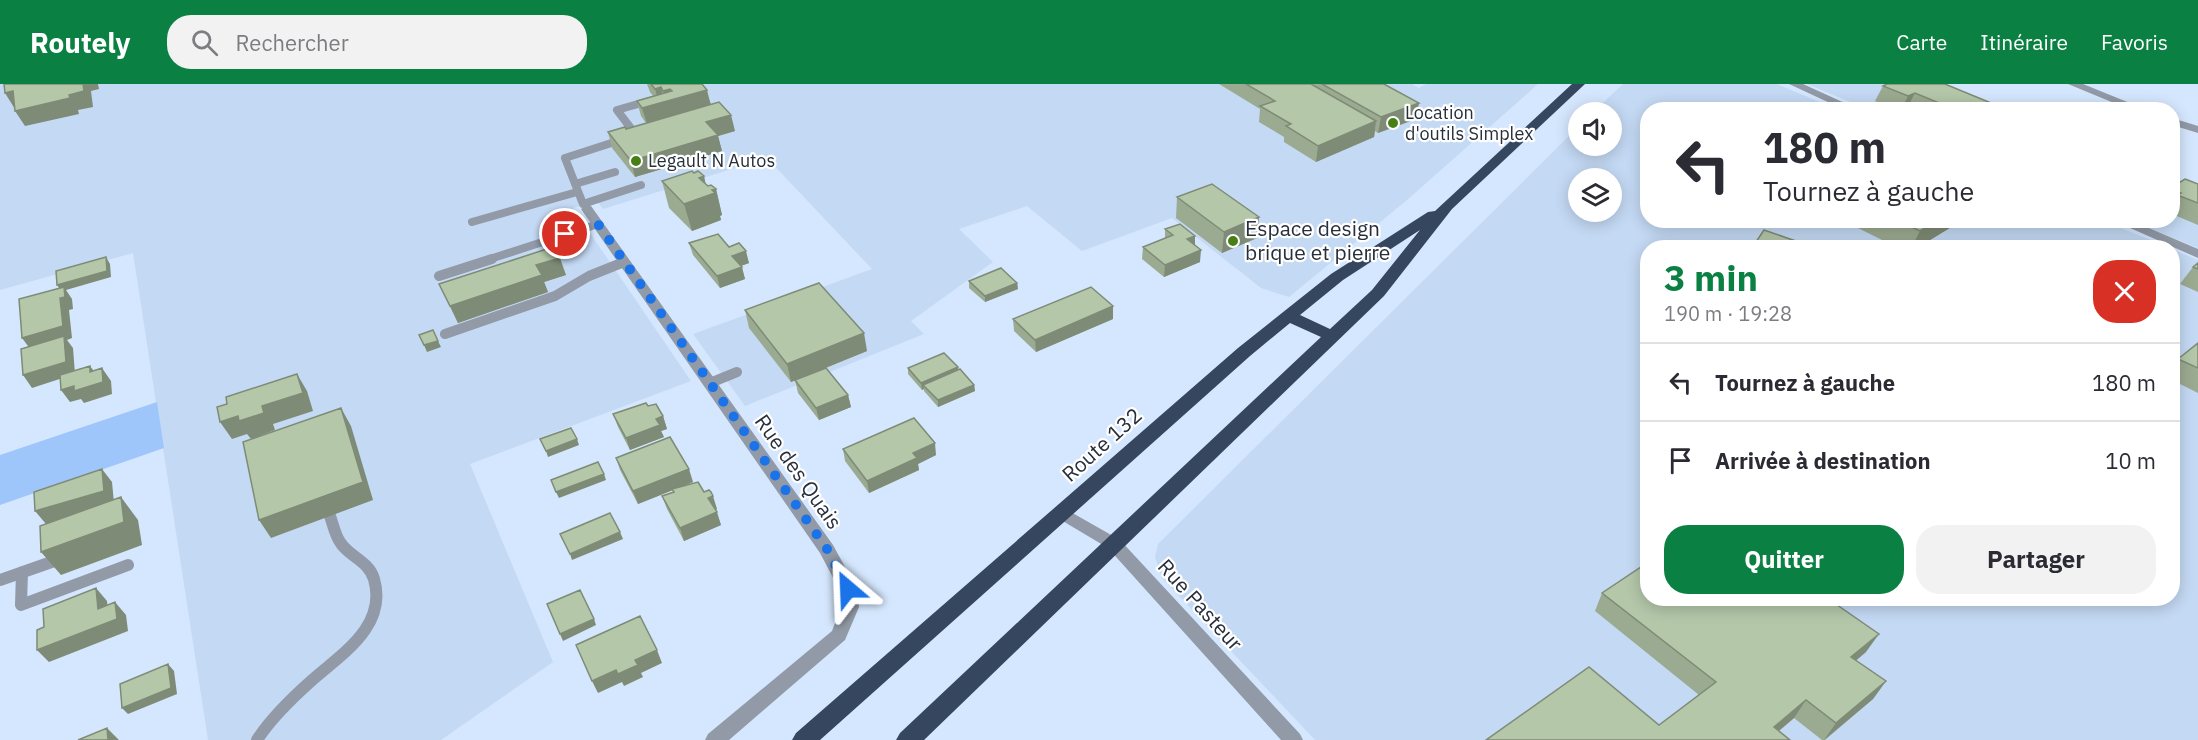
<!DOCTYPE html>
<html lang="fr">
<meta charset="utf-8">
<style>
:root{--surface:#fff;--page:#f2f2f3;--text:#2b2b33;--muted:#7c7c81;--line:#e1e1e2;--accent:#0b8043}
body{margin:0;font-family:"IBM Plex Sans",sans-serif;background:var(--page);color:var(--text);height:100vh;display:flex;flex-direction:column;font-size:22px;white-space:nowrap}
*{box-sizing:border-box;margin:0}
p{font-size:20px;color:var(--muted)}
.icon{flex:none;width:33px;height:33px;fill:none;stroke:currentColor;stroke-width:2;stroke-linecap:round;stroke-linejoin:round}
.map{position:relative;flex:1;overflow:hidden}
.panel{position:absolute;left:1640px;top:156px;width:540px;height:366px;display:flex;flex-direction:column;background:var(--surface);border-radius:24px;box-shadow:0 3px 15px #0003}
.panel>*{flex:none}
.banner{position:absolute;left:1640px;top:18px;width:540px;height:126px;border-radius:24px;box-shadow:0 3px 15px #0003;background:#fff;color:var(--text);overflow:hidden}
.tools{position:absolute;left:1568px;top:18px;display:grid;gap:12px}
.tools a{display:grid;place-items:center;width:54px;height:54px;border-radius:50%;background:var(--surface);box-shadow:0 3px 15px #0003;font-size:30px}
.pin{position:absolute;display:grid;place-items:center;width:51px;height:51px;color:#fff;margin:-26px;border:3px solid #fff;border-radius:50%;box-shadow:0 2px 6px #0007}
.me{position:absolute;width:66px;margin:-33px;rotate:334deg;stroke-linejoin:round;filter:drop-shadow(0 0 4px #0008)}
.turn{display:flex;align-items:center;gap:21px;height:126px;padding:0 24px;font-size:27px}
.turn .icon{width:78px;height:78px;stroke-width:2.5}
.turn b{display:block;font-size:42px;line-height:51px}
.round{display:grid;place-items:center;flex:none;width:63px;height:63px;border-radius:24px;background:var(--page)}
.overview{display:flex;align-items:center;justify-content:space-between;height:102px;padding:0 24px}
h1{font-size:36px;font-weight:700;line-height:45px;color:var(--accent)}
.button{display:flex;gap:12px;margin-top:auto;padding:12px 24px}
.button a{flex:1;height:69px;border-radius:24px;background:var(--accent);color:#fff;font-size:24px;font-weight:700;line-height:69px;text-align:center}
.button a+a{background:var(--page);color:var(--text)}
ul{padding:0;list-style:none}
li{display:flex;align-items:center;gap:18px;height:78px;padding:0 24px;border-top:2px solid var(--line)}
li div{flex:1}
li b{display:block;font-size:22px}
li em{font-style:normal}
header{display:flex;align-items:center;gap:36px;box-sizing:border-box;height:84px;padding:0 30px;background:var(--accent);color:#fff}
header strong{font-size:28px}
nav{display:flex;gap:33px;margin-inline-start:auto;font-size:21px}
.search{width:420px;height:54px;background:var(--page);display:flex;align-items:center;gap:15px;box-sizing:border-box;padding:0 21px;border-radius:24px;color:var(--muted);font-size:22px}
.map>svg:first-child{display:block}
.built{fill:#c4d9f4;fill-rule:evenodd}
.green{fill:#9ec6fb}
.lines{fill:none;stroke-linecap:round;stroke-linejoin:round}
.lane-far2{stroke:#919aa6;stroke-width:8}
.lane-far1{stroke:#919aa6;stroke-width:10}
.lane{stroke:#919aa6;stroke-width:12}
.street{fill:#919aa6;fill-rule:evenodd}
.highway{fill:#35465e;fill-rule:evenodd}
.wall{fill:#9bab91}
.shaded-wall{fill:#7e8b76}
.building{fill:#b4c7a9;stroke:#7e8b76;stroke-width:1.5}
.route{stroke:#1a73e8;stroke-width:10;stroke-dasharray:0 18}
.poi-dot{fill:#477f17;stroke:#fff;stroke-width:2}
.labels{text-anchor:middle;stroke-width:4.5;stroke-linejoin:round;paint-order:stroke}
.far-poi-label{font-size:18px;fill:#272f3a;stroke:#fff;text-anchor:start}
.poi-label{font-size:21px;fill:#272f3a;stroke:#fff;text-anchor:start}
.street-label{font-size:21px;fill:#272f3a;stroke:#fff}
</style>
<header>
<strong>Routely</strong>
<div class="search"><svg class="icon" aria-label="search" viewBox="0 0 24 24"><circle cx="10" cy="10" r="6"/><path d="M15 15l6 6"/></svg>Rechercher</div>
<nav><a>Carte</a><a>Itinéraire</a><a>Favoris</a></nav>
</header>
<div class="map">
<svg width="2198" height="656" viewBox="0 0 2198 656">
<rect width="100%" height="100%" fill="#d5e7fe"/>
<path class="built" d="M0,0H1412L1419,4L1426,0H1538L1407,116L1289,213L1261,204L1172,134L1082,167L1027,122L959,145L993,178L911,237L924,250L745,322L693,250L872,185L767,74L603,125L597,117L573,124L691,297L470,380L553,578L441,656H208L133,169L0,206Z
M1623,0H1777L1836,25L1647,26V136L2103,137L2168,163L1647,164V514H2172V165L2198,176V656H1315L1162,494L1155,473L1158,460L1578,43V62H1611V28H1593ZM1578,94H1611V128H1578Z
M1807,0H1905L1968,25H1867Z
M2172,107L2198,118V164L2132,137L2172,136Z"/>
<path class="green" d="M157,318L164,364L0,421V371Z"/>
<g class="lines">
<path class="lane-far2" d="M575,100L615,88
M641,101L583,120L565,74L636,51L617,26L652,16
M472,138L577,108
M487,176L598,140"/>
<path class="lane-far1" d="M439,192L492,175
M445,250L555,212L589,192L624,178
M710,299L737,288"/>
<path class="lane" d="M22,488L21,521L128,481
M0,496L60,475
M257,656C271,634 291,615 310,598C340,571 388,543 374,495C369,477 348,472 340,458C335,451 333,440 330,432"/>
<path class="street" d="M1789,0H1803L1860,26H1845Z
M2068,0H2083L2147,26H2131Z
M2172,34L2198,42V49L2172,41Z
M587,121L591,122L833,461L857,505L859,523L845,556L729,656H705L708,650L832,547L841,523L839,505L820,469L581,125Z
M2112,136H2130L2198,165V174Z
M1062,423L1120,456L1300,650L1303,656H1281L1108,464L1056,433L1054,429L1056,425Z"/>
<path class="highway" d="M1572,0H1585L1452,125L1384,212L924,656H896L900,649L1321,253L1290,239L1250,272L820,656H792L796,649L1238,264L1331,190L1428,128L1435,127ZM1420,146L1372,206L1330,245L1300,231L1343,196Z"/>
</g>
<path class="wall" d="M647,0H702L711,20L735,47L718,52L722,67L635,93L612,64L608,48L626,45L646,39L641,32L637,17L653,12L650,8Z
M1219,0H1384L1416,35L1378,49L1375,47L1374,53L1316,78L1284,58V53L1259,38L1260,25Z
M1883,2L2008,26H1910L1907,24L1905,26H1895L1875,17Z
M694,89L704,92L705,100L708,102L716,105L722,131L720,132L721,136L692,147L669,124L662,97Z
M2198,100V141L2172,130V103Z
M1177,113L1257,154L1222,169L1176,134Z
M1842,136H1956L1953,142L1917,164H1898Z
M2021,136H2034L2029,140Z
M1165,145L1195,152V161L1200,178L1164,193L1142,175L1143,163L1165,155Z
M689,159L729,163L749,179L741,182L745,195L720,204L693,171Z
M2198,179V208L2180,200L2193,183Z
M566,191L544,198L548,208L458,239L439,200Z
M969,197L1017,199L1018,205L985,218L969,204Z
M745,226L867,267L791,298L749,244Z
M1013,235H1113L1036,268L1014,247Z
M2198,259V309L2172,296V282L2178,275Z
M958,283V286L974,301L975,307L938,323L924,307V305L922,306L908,290V284Z
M795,296L848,311L851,323L819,336L798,309Z
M648,322L663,332L667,345L661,347L664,353L630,366L618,343L613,330Z
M843,365L936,371L918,380L919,386L869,409L845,377Z
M616,374L693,398L683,402L704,408L717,425L715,426L721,441L684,457L667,425L662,412L674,408L673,406L638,420L620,386Z
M1602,509L1866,568L1856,576L1886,597L1873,615L1825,656H1822L1794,634L1779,647L1659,641L1699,611L1595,527Z"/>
<path class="shaded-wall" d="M83,0H98L99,5L91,7L93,23L78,26L79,30L25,42L15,27L69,11Z
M661,3L664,18L666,17L663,7L670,5L673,16L707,6L711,22L647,40L642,24L659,19L655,5Z
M13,7L15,25L5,9Z
M1915,9L1907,24L1901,26L1908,12Z
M1419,19L1416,35L1378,49L1381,33Z
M731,31L735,47L718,52L722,67L635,93L631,77L706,38Z
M1376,37L1374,53L1316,78L1318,62Z
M704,92L708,111L712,106L716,105L722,131L720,132L721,136L692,147L684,120L699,94Z
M1259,133L1257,154L1222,169L1224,148Z
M1938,136H1956L1953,142L1917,164H1911L1920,147Z
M1195,152V164L1187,155Z
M1201,166L1200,178L1164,193L1165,181Z
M746,167L749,179L735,184L732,172Z
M106,173L110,180L111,193L66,206L72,215L73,225L69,226L72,254L67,256L73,264L75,290L32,304L23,291L31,266L22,254L60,214L61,207L57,201Z
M560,174L566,191L544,198L548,208L458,239L450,222L536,181Z
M742,183L745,195L720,204L717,192Z
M1017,199L1018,205L985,218V212Z
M1113,222V235L1036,268L1035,256Z
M864,249L867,267L791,298L787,280Z
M438,257L441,263L427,268L424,261Z
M90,282L99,294L102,284L111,297L112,310L84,319L81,315L70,318L61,306L90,288Z
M958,283L959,290L923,301L924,305L922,306L921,299Z
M297,290L307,307L313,327L273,340L275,346L251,355L247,350L232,355L220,338L262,322Z
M974,301L975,307L938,323V316Z
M848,311L851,323L819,336L816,324Z
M341,324L351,342L373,416L271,454L259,436Z
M663,332L667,345L661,347L664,353L630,366L626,354L656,335Z
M577,355L579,361L548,373L546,367Z
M935,359L936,371L918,380L919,386L869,409L867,397L913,369Z
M102,385L112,398L114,419L46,440L35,427Z
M689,385L693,398L638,420L633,407Z
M604,390L606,396L559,414L556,408Z
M713,412L717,425L712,427L708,414Z
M121,413L138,436L142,461L61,491L41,468Z
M717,428L721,441L684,457L680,444Z
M620,448L623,455L572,476L570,470Z
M96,504L107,517L109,537L98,525Z
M115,518L126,531L128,547L49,578L37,566Z
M594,535L596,541L563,557L560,550Z
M1879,550L1866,568L1839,591L1851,573Z
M657,566L662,579L641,589L643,593L624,602L618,590L635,576Z
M168,580L174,587L177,610L128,630L122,624Z
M616,586L622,598L598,609L592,597Z
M1886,597L1873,615L1824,656L1836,639Z
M1806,616L1794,634L1768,656L1774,643Z
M107,644L119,656H108Z"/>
<path class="building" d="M4,0H83L84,7L69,11L70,14L15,27L13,7L5,9Z
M651,0H702L707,6L642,24L637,17L672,7L670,5L663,7L661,3L655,5Z
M1246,0H1311L1376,37L1318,62L1286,42L1291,40L1260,22L1275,17Z
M1322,0H1384L1419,19L1381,33Z
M1887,0H1945L2008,26H1956L1915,9L1908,12L1883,2Z
M719,18L731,31L706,38L718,51L631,77L608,48L625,43L626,45Z
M692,87L694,89L698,87L704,92L699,94L708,102L711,101L716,105L712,106L715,109L684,120L662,97Z
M2185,95L2198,100V119L2177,111L2181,109L2172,105V103Z
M1212,100L1259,133L1224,148L1177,113Z
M1896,136H1938L1920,147Z
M1180,140L1195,152L1187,155L1201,166L1165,181L1143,163L1173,151L1165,145Z
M1764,146L1816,164H1752Z
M718,150L729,163L739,159L746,167L732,172L742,183L717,192L689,159Z
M553,163L560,174L536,181L542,191L450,222L439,200Z
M106,173L107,187L57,201L56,187Z
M2198,179V185L2193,183Z
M1001,184L1017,199L985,212L969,197Z
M819,199L864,249L787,280L745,226Z
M64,203L65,213L60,214L63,242L22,254L19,215Z
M1091,203L1113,222L1035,256L1013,235Z
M433,246L438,257L424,261L419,251Z
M64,252L66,278L23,291L21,265Z
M2198,259V284L2178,275Z
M944,269L958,283L921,299L908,284Z
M90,282V288L102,284L103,298L74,307V302L61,306L60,291Z
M826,284L848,311L816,324L795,296Z
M960,285L974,301L938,316L923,301Z
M297,290L303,309L262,322L264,329L239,337L238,332L220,338L217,323L227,320L226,313Z
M646,319L648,322L656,320L663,332L656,335L660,341L626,354L613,330Z
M341,324L363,398L259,436L243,358Z
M914,334L935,359L913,369L917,374L867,397L843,365Z
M571,344L577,355L546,367L540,355Z
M670,353L689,385L633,407L616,374Z
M598,378L604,390L556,408L551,396Z
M102,385L104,407L35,427L34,408Z
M698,398L704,408L709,406L711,408L713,412L708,414L717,428L680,444L662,412L674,408L672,405Z
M121,413L124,438L41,468L40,442Z
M610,429L620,448L570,470L560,450Z
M1647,479V514H1827L1879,550L1851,573L1886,597L1836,639L1806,616L1774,643L1790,656H1486L1589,583L1659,641L1716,598L1602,509Z
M96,504L98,525L115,518L117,535L37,566V546L44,543L43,525Z
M580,506L594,535L560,550L547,520Z
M640,532L657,566L635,576L638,581L629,585L618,590L616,586L592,597L576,561Z
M168,580L171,604L122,624L120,600Z
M107,644L108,656H78Z"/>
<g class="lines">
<path class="route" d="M565,150L598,140L827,465L848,505"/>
</g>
<g class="poi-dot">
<circle cx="1393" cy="39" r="6"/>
<circle cx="636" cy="77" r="6"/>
<circle cx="1233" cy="157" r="6"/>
</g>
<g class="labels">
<g class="far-poi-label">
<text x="1405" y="35">Location<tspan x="1405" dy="21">d'outils Simplex</tspan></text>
<text x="648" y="83">Legault N Autos</text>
</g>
<g class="poi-label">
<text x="1245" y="152">Espace design<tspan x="1245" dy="24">brique et pierre</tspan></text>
</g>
<g class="street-label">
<text transform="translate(1102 361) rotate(-42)" y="7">Route 132</text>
<text transform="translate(798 388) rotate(55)" y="7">Rue des Quais</text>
<text transform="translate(1200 521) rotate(48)" y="7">Rue Pasteur</text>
</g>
</g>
</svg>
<div class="tools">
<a><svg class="icon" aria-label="sound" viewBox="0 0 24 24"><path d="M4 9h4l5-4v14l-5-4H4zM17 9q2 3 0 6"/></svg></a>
<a><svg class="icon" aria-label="layers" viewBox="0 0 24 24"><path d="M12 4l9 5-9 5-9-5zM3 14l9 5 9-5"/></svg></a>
</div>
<div class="pin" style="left:565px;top:150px;background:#d93025"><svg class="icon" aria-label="arrive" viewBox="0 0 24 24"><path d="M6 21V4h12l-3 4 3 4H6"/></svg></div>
<svg class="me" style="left:848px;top:505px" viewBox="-20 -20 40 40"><path d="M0-17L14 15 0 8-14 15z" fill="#1a73e8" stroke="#fff" stroke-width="4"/></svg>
<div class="banner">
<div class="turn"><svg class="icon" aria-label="left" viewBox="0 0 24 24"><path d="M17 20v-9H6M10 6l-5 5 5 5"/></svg><div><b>180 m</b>Tournez à gauche</div></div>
</div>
<section class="panel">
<div class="overview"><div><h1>3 min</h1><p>190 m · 19:28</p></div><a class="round" style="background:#d93025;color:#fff"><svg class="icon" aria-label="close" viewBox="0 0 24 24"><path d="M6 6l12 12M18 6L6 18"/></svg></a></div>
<ul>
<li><svg class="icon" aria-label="left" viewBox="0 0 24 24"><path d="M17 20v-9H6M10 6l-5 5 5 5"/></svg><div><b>Tournez à gauche</b></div><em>180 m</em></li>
<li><svg class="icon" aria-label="arrive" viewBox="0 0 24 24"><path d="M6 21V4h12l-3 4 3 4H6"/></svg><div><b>Arrivée à destination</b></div><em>10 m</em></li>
</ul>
<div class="button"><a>Quitter</a><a>Partager</a></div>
</section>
</div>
